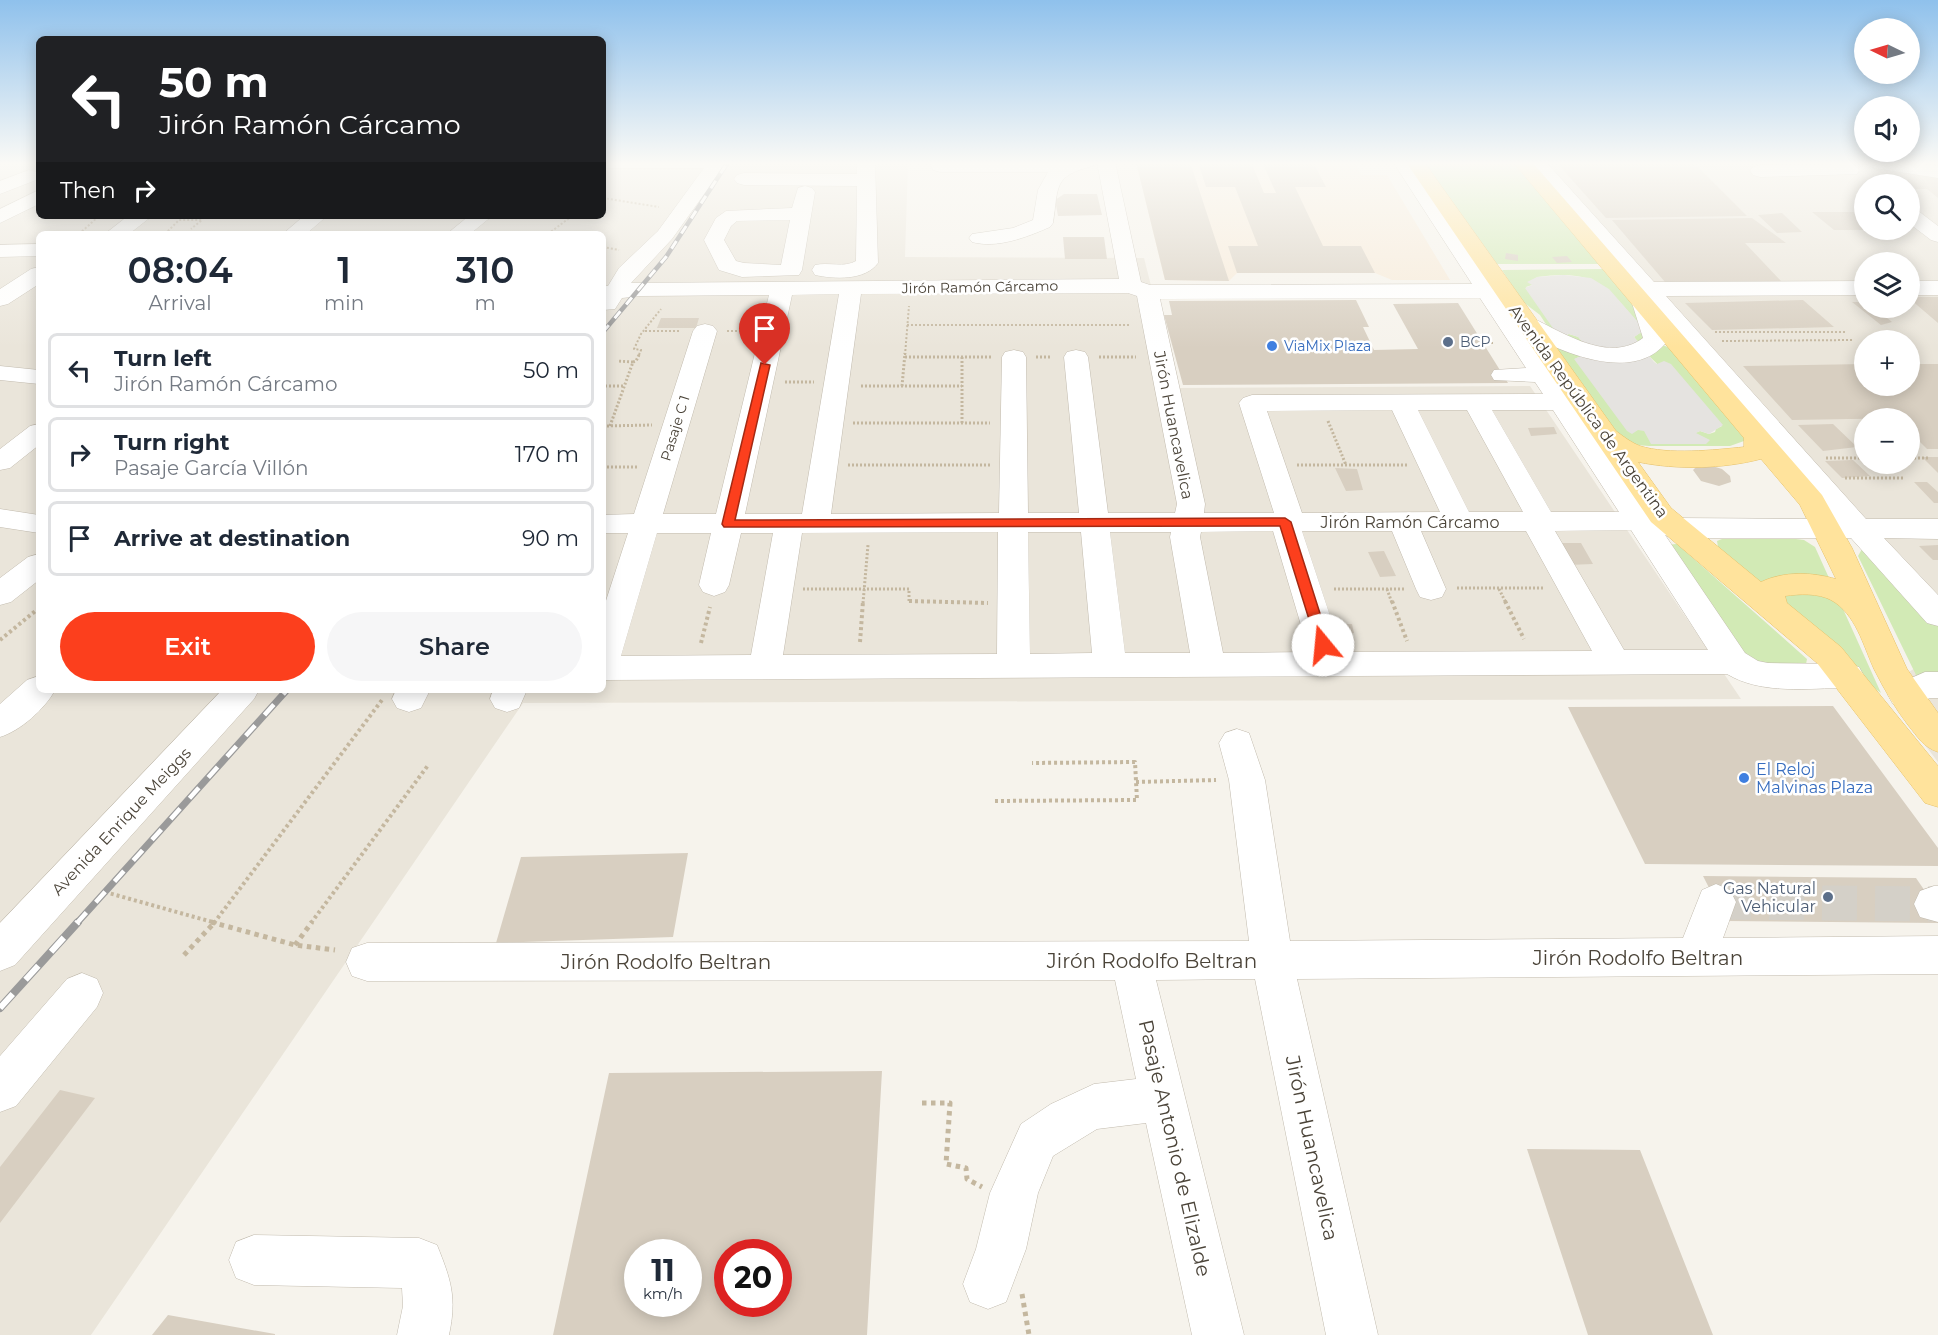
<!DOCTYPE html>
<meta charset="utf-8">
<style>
:root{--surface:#fff;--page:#f6f6f7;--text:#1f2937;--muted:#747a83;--line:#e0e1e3;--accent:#fc3f1d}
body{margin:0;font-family:Montserrat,sans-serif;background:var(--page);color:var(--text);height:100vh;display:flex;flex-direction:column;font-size:22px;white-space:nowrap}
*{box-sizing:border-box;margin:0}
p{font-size:20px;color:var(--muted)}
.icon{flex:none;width:33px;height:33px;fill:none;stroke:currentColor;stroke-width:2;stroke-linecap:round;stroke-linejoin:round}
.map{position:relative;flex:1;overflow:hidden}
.sheet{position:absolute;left:36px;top:231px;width:570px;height:462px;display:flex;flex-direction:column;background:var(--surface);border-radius:9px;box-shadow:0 3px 15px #0003}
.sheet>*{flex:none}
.guide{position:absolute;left:36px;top:36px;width:570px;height:183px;border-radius:9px;box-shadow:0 3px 15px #0003;background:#202124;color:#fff;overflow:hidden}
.needle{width:39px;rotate:275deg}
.tools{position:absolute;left:1854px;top:18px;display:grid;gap:12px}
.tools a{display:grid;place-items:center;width:66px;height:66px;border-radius:50%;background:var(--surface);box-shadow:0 3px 15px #0003;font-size:30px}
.speed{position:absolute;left:624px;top:1239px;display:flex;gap:12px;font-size:30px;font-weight:700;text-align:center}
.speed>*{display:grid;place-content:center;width:78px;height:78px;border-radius:50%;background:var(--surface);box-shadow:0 3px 15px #0003;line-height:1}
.speed small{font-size:15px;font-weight:400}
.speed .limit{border:9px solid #d22;background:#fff;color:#111}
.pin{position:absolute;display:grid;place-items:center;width:51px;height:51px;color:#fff;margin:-62px -26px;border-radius:50% 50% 50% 0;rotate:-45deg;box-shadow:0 0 6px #0007}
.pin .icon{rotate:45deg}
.me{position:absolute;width:66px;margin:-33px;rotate:343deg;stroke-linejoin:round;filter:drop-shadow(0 0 4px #0008)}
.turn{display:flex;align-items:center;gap:21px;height:126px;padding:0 24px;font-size:27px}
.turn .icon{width:78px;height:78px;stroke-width:2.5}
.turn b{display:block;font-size:42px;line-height:51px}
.then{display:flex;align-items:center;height:57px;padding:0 24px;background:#0003;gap:12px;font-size:22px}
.eta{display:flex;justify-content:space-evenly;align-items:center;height:102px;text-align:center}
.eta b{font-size:36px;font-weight:600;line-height:42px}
.primary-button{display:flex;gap:12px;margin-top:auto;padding:12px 24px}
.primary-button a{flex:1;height:69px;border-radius:36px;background:var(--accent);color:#fff;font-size:24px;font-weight:600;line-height:69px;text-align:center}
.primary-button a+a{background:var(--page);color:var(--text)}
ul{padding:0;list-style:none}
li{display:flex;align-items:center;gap:18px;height:75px;margin:0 12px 9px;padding:0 12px;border:3px solid var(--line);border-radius:9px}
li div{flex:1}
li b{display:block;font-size:22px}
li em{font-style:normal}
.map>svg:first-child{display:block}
.residential{fill:#eae5da;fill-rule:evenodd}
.commercial{fill:#f7ead8}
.green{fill:#d2eab5}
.parking{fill:#e5e3e0}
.building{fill:#d8cfc1;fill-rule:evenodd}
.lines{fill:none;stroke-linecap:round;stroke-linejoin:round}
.minor-tunnel{stroke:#d4d0c8;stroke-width:35;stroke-dasharray:35 18;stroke-linecap:butt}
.minor-casing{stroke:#c2bbae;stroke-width:1}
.major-casing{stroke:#e6c16a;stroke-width:1}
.path-far3{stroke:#c4b79f;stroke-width:2;stroke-dasharray:2 2;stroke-linecap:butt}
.path-far2{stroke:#c4b79f;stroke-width:3;stroke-dasharray:2 2;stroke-linecap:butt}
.path-far1{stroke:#c4b79f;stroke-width:4;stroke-dasharray:3 3;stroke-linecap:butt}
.path{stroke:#c4b79f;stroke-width:5;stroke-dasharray:4.5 4.5;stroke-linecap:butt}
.minor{fill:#fff;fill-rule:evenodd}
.major{fill:#ffe39c;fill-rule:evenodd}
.rail-far2-casing{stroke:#9a9a9a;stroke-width:4.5}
.rail-far1-casing{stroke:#9a9a9a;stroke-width:7}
.rail-casing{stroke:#9a9a9a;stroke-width:8}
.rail-far2{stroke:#fff;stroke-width:3;stroke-dasharray:9;stroke-linecap:butt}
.rail-far1{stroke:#fff;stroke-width:4.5;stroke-dasharray:14;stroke-linecap:butt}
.rail{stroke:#fff;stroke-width:6;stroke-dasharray:19;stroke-linecap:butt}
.route{fill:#fc3f1d;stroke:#a42913;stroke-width:1.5}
.service-dot{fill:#5c6f8a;stroke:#fff;stroke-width:2}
.shop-dot{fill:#3f7fe0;stroke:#fff;stroke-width:2}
.labels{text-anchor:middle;stroke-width:5;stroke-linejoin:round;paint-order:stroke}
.far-street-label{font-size:14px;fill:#4b4439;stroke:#fff}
.far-service-label{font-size:14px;fill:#4e5e75;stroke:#fff;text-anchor:start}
.far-shop-label{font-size:14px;fill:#366cbe;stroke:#fff;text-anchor:start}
.street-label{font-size:16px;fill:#4b4439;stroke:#fff}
.shop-label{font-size:16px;fill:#366cbe;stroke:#fff;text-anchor:start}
.service-label{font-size:16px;fill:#4e5e75;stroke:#fff;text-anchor:end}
.near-street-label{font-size:20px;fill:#4b4439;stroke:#fff}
</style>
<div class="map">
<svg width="1938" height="1335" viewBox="0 0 1938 1335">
<rect width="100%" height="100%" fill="#f6f3ec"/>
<path class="residential" d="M0,162H39V216H603V162H908L905,257L1144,258L1177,388L1530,386L1741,699L523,703L91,1335H0ZM39,234H603V690H39Z
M1528,162H1938V762L1911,727L1891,684L1930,658L1920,619L1817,493ZM1864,184H1910V230H1864ZM1864,262H1910V308H1864ZM1864,340H1910V386H1864ZM1864,418H1910V464H1864Z"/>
<path class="commercial" d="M1136,162H1354L1361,175H1387L1450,280H1392L1375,273H1237L1229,281L1165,280Z"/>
<path class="green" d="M1424,162H1512L1601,264H1497Z
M1604,269L1635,306L1636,316L1648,332L1640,344L1634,337L1644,330C1608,288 1598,268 1537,277L1532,285L1526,287L1562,337L1569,334L1579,337L1583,343L1553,335L1540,315L1523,302L1502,270Z
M1658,343L1670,348L1744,437V441L1730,446H1649L1637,445L1616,435L1554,346L1581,356L1575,359L1638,429L1695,433L1700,431L1709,434L1715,432L1716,429L1722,426L1649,356Z
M1722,539H1796L1804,540L1815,547L1881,693L1871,686L1718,547L1717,541Z
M1677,544L1807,659L1806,664H1748L1662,545Z
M1862,549L1938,620V681L1919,678L1916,675L1858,556Z"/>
<path class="parking" d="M1564,275L1591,278L1609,289L1645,330L1634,337L1654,362L1657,364L1664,361L1671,364L1723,425L1709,434L1700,431L1696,433L1710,440L1706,444H1651L1644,431L1638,430L1632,434L1627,431L1574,359L1581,356L1583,343L1578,337L1569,334L1562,337L1557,334L1525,288L1532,285L1527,282L1537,277Z"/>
<path class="building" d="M1136,162H1190L1229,281L1165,280Z
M1198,162H1251L1264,193H1276L1262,162H1313L1326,187H1295L1323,246H1361L1375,273H1237L1228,246H1258L1235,187H1206Z
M1556,162H1693L1747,216L1606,218Z
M1865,162L1938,177V198L1927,189H1910V184H1895Z
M1064,194H1097L1102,215L1058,216L1055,200Z
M1812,212H1864V230H1834Z
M1782,213L1802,232L1777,233L1758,215Z
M1752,218L1786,243H1745L1781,281L1665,282L1612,220Z
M1063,237H1104L1107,259H1065Z
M1506,253L1518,255V261L1505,259Z
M1567,256L1572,262L1557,263L1552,257Z
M1910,297H1938V323L1910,299Z
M1356,300L1369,327H1363L1374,350L1418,349L1393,304L1458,303L1508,383L1183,385L1164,315H1172L1169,301Z
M1803,300L1834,327L1712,330L1685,303Z
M1852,302H1864V308H1875L1892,322L1881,325Z
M661,318H699L696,328H657Z
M1864,364V386H1910V364H1938V449H1927L1910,432V418L1792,420L1743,366Z
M1833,424L1857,447L1823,451L1798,425Z
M1554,427L1557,434L1531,436L1528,428Z
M1922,457H1938V473Z
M1853,460L1870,476L1842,478L1825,461Z
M1698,465H1709L1722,469L1730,476L1731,482L1719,486L1701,481L1693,470Z
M1335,468L1357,469L1363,490L1346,491Z
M1914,482H1927L1938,492V503H1934Z
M1558,543H1581L1593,564L1568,565Z
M1938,545V560H1933L1919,546Z
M1384,551L1396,576L1380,577L1368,552Z
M1352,624L1354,633L1319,634L1316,625Z
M1833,706L1938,848V866L1645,864L1568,707Z
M688,853L673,937L496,943L521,857Z
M1703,876L1916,878L1938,910V923L1726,921Z
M882,1071L867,1335H553L609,1073ZM638,1252H688V1304H638ZM728,1252H778V1304H728Z
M60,1090L95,1098L0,1223V1167Z
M1527,1149L1640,1150L1713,1335H1588Z
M168,1315L275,1334V1335H152Z"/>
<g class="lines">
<path class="minor-tunnel" d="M1716,902L1934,904"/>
<g class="minor-casing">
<path id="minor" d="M603,162H727L672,239L631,283L1119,279L1097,162H1115L1141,282L1150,285L1472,284L1393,162H1411L1517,318C1531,315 1540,322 1552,328C1580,342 1615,359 1643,338L1632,303L1635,298L1642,296L1625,294L1622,289L1625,284L1630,283L1527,162H1546L1654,282L1864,281V295L1666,296L1866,519H1938V539L1884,538L1938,595V626L1927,623L1851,538H1675L1665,535L1745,653L1758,661L1768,663L1847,664L1859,667L1864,676L1859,685L1847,688C1808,688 1762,695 1727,674L603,680V610L628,533H603V515L634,514L693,331L697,326L705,324L713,326L717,331L663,514H716L769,295L640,296L622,298L615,309L603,310V286H608L619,268L658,231L704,168H603ZM1128,293L1137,296L1177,504L1175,513H1108L1088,357L1085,352L1076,350L1067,352L1064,357L1079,513H1028L1026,357L1023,352L1014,350L1005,352L1002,357L999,513L831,514L861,294ZM839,294L802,514H745L792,295ZM1480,298L1526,368L1494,370L1491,375L1494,380L1535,382L1543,394L1252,395L1243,398L1239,403L1274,513H1204L1205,504L1160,299ZM1659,317L1834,519L1675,518L1650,514L1528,334C1565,354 1637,384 1668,340ZM1392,410L1440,512L1302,513L1267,411ZM1418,410H1467L1523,512H1469ZM1492,410H1553L1619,512H1551ZM1631,530L1708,650H1624L1555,531ZM1273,531L1309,652L1223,653L1200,537L1201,532ZM1302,531H1392L1416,589L1420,597L1431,600L1442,597L1446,589L1421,531H1526L1592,651L1342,652ZM998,532L997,654L783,655L802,533ZM1028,532H1081L1092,653L1030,654ZM1110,532H1171L1170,537L1190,653H1125ZM657,533H711L699,585L703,592L714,596L725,592L729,585L741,533H773L751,655L621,656Z
M857,162H875L878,263C865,281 834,279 815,275L812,270L815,265C829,262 844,268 856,261L857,186L744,185L737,183L734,179L737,175L744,173L857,174Z
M933,162H1095L1093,166C1052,176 1059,187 1053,223L1050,227C1027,237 997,249 972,242L969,238L972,234L1013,228L1033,220L1038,190L1048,172H940L933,170L931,166Z
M1866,162H1908L1938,166V178L1875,168L1868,166Z
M1850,164L1857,166L1859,170L1857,174L1760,177L1753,175L1750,171L1753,167L1760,165Z
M29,170L36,172L39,176L36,180L0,194V181Z
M805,186L812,188L815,192L802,270L799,275L742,277L719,270L704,240L716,218L726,211L792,208L798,188ZM790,220L781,265L744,263L736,261L724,240L731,226L737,221Z
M39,190V204L0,223V209Z
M1910,208L1917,210L1938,226V242L1931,240L1910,224Z
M128,216H152L129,234H105Z
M304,216H327L306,234H283Z
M469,216H492L470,234H447Z
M39,244V256L0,257V245Z
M39,267V284L8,304L0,306V289L31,269Z
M1910,281H1938V295H1910Z
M0,366L39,370V384L0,380Z
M39,424V445L10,468L0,470V449L30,426Z
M0,509L39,515V533L0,527Z
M39,554V580L11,602L0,605V578L28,557Z
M1925,672H1938V698H1930L1905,708L1893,704L1888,695L1893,686Z
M39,676V690H55C45,709 20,731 0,737V704L27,680Z
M222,690H259L254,699L15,965L0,971V923Z
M396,690H430L421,708L409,712L397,708L392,699Z
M493,690H527L519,708L507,712L495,708L490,699Z
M1237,729L1249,733L1265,780L1290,941L1683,938L1702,890L1716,884L1730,890L1736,902L1723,938L1938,936V974L1297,979L1378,1335H1326L1255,979L1156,980L1244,1335H1192L1146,1123L1097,1129L1053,1156L1038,1193L1026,1249L1006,1302L988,1309L970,1302L963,1284L976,1249L990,1193L1021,1124L1051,1104L1094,1084L1136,1079L1115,980L367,981L352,976L346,962L352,948L367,943L1249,941L1229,780L1219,743L1225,733Z
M1934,886H1938V922L1920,917L1914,904L1920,891Z
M82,973L97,979L103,993L97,1007L16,1106L0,1112V1056L67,979Z
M254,1235L419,1238L437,1245C451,1280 457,1297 449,1335H397L403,1306L402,1288L254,1285L236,1278L229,1260L236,1242Z"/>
</g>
<g class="major-casing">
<path id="major" d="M1406,162H1424L1616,431C1624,437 1632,443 1640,446C1668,455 1715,450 1744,447V438L1513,162H1532L1822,495L1852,548L1907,669L1938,713V752C1923,747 1918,737 1908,725C1895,708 1884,689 1874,669C1863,645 1856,614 1831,600C1818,593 1799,594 1785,596L1787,603L1841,647L1938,766V807L1925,803L1817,663L1651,522ZM1761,459L1800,505L1836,579C1812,572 1784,571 1761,582L1671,508L1638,462C1677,470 1723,469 1761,459Z"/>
</g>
<path class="path-far3" d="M603,198L659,207
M50,216H72
M79,234L99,216
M165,234L179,220H202L191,229
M548,234L572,216
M603,247L619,250
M907,325H1131
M645,331H680
M727,331H749
M1715,332H1846
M1722,341L1853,340
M1483,343H1494
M639,355L641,350L634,349L641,334L661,309
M905,355L909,306"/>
<path class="path-far2" d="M905,357H992
M962,357V423
M1036,357H1052
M1099,357H1136
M633,362L636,361L640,353
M785,382H814
M605,386H624
M861,386H962
M902,386L905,353
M1328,421L1346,465
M853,423H990
M603,426L652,425
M610,426L633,362L617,361
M1826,458H1864
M1910,458H1930
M848,465H990
M1297,465H1407
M603,467H638
M1845,478H1904
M1457,588H1545
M803,589H909V603
M1334,589H1404
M1387,589L1392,603
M1499,589L1506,603
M863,603L868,545"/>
<path class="path-far1" d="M909,601L988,603
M1392,601L1407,641
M1505,601L1524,639
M0,640L39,608
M860,642L863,601
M701,643L710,607
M1136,782L1216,780
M995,801L1137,800L1135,762L1032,763
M105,892L216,923
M214,923L382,700
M311,923L429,764"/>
<path class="path" d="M211,922L295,945L335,950
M295,945L312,922
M184,955L215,922
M922,1103H950L946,1164L966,1168L967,1179L982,1187
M1022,1294L1029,1335"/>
<use href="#minor" class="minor"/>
<use href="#major" class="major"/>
<g class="rail-far2-casing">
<path id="rail-far2" d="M603,332L666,257L728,162"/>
</g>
<g class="rail-far1-casing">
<path id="rail-far1" d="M77,923L287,690"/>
</g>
<g class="rail-casing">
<path id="rail" d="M0,1008L78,922"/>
</g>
<use href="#rail-far2" class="rail-far2"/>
<use href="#rail-far1" class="rail-far1"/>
<use href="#rail" class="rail"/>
</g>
<linearGradient id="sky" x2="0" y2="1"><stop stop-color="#8fc1ec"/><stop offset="0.47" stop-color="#fbfaf6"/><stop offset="1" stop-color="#fbfaf6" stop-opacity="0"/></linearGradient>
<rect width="1938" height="348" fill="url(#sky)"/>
<path class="route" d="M761,363L770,365L735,520L1285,518L1291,522L1330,645L1323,650L1317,645L1280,526L724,527L722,524Z"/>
<g class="service-dot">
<circle cx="1448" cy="342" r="6"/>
<circle cx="1828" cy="897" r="6"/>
</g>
<g class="shop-dot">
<circle cx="1272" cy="346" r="6"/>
<circle cx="1744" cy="778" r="6"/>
</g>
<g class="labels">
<g class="far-street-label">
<text transform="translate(980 287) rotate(-1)" y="5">Jirón Ramón Cárcamo</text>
<text transform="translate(675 428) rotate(-73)" y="5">Pasaje C 1</text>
</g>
<g class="far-service-label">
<text x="1460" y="347">BCP</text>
</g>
<g class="far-shop-label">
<text x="1284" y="351">ViaMix Plaza</text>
</g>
<g class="street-label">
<text transform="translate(1589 411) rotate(54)" y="6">Avenida República de Argentina</text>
<text transform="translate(1174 425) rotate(79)" y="6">Jirón Huancavelica</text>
<text x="1410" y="528">Jirón Ramón Cárcamo</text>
<text transform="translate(121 821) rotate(-47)" y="6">Avenida Enrique Meiggs</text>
</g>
<g class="shop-label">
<text x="1756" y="775">El Reloj<tspan x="1756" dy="18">Malvinas Plaza</tspan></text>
</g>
<g class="service-label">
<text x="1816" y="894">Gas Natural<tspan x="1816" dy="18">Vehicular</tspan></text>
</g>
<g class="near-street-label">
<text x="1638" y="965">Jirón Rodolfo Beltran</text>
<text x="1152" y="968">Jirón Rodolfo Beltran</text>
<text x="666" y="969">Jirón Rodolfo Beltran</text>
<text transform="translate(1175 1148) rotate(77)" y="7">Pasaje Antonio de Elizalde</text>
<text transform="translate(1312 1148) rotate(78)" y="7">Jirón Huancavelica</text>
</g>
</g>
</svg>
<div class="tools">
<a><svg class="needle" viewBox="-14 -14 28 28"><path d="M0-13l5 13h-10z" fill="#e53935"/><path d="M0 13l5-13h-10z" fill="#747a83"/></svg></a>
<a><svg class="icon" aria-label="sound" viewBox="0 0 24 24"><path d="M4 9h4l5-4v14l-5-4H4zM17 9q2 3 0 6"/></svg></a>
<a><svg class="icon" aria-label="search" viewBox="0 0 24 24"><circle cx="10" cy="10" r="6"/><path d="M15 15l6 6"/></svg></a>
<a><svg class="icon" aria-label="layers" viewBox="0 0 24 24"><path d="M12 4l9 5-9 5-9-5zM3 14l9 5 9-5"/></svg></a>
<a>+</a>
<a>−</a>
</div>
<div class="speed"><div>11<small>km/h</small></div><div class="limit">20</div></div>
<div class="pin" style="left:765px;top:365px;background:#d93025"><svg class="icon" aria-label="arrive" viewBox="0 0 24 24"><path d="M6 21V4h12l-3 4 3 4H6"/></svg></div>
<svg class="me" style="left:1323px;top:645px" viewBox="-20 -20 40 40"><circle r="19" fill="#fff"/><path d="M0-13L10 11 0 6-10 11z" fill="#fc3f1d"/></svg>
<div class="guide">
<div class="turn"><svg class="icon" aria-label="left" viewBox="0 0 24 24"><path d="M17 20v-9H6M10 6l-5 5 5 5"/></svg><div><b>50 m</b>Jirón Ramón Cárcamo</div></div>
<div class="then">Then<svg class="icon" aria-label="right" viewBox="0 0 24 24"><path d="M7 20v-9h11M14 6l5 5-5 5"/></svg></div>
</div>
<section class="sheet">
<div class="eta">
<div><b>08:04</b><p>Arrival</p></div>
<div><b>1</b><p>min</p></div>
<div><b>310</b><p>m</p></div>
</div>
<ul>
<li><svg class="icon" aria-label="left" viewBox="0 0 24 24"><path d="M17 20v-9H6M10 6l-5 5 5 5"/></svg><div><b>Turn left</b><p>Jirón Ramón Cárcamo</p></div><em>50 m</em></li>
<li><svg class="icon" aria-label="right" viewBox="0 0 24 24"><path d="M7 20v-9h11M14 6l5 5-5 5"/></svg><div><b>Turn right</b><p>Pasaje García Villón</p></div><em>170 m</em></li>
<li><svg class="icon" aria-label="arrive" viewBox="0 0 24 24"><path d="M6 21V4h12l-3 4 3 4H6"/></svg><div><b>Arrive at destination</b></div><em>90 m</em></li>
</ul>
<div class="primary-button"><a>Exit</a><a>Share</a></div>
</section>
</div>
